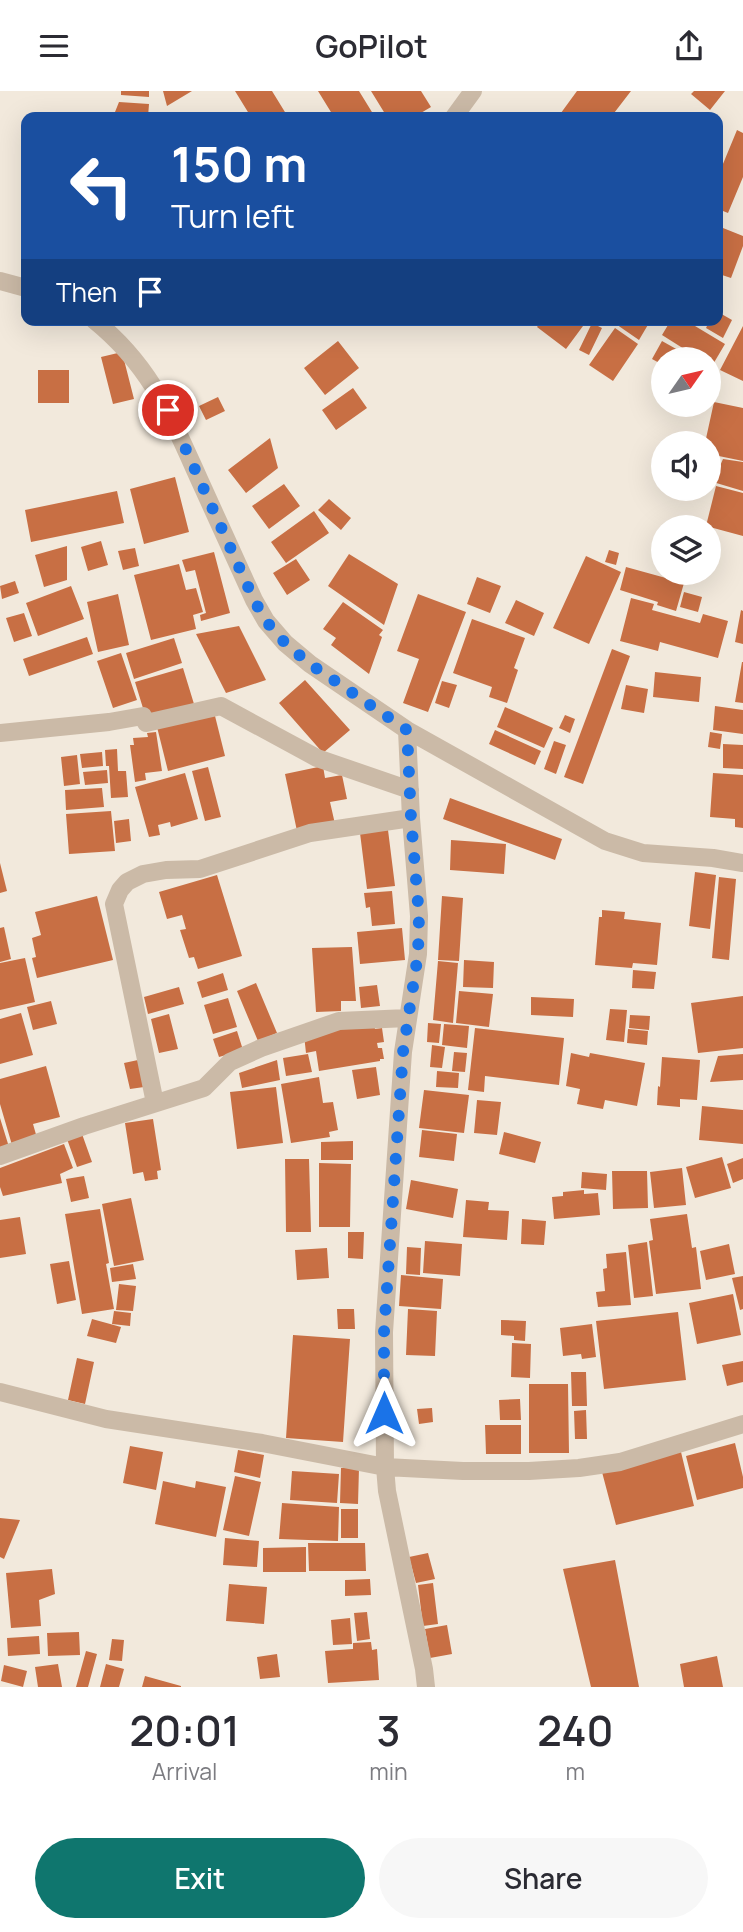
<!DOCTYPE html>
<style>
:root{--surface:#fff;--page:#f7f7f7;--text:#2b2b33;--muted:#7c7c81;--accent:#0f766e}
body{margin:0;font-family:Manrope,sans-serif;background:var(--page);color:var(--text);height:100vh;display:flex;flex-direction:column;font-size:26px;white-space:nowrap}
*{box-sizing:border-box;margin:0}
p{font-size:23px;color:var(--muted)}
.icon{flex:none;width:38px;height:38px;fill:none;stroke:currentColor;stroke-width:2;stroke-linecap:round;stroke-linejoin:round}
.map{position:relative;height:1596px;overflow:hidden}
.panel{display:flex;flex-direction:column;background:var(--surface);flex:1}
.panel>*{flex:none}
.top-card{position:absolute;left:21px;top:21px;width:702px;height:214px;border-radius:14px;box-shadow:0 7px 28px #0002;background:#1a4fa0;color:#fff;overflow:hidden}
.needle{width:46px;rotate:56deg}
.controls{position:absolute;left:651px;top:256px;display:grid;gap:14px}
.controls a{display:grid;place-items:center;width:70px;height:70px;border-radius:50%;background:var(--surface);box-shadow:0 7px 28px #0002;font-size:35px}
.pin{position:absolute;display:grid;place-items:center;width:60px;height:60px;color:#fff;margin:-30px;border:4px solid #fff;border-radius:50%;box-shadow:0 2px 7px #0007}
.me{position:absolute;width:77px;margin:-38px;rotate:0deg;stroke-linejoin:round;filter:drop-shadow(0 0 5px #0008)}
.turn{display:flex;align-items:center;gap:24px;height:147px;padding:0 35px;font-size:32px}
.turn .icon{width:91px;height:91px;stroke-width:2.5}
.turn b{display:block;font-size:49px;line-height:60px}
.then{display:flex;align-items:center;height:66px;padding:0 35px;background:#0003;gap:14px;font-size:26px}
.eta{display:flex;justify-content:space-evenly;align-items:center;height:119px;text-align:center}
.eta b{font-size:42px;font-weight:600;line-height:49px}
.action{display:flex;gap:14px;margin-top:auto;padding:14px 35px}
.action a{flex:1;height:80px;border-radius:42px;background:var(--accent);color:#fff;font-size:28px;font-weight:600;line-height:80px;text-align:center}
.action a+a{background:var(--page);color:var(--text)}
header{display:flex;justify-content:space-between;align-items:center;height:91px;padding:0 35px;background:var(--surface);font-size:32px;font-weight:600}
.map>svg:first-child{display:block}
.building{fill:#c86f44}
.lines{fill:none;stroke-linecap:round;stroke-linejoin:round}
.minor{stroke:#cbbaa7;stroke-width:18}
.route{stroke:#1a73e8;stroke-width:12;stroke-dasharray:0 21.6}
</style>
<header><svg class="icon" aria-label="menu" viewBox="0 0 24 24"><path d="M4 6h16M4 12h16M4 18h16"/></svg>GoPilot<svg class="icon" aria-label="share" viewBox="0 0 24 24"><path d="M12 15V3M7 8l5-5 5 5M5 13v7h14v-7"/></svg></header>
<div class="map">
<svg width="743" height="1596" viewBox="0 0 743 1596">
<rect width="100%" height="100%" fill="#f2e9dc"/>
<path class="building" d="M121,0H149V6L121,4Z
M163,0H192L167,15Z
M235,0H272L288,26H251Z
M318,0H359L375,26H334Z
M371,0H421L431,16L414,26H387Z
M577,0H631L611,26H558Z
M694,0H725L710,19L691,3Z
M119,11L149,13L148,26H113Z
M737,39L743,42V86L728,122L718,118V85Z
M718,135L743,145V155L731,187L719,183L718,187Z
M718,221L732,229L723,247L706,237L710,229H718Z
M542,229H576L583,235L566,258L537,236Z
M610,229H644L649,232L639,249Z
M671,229H685L725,253L712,275L709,273V268H700L662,244Z
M592,232L602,237L589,264L579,259Z
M743,235V290L720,279Z
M615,237L638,253L613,290L589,274Z
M338,250L359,277L325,304L304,277Z
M662,250L694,268H663V274L652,268Z
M122,261L134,308L113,313L101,266Z
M38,279H69V312H38Z
M353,297L367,317L336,339L322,319Z
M218,306L225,320L206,329L199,315Z
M714,311L743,317V370L709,363V352H705Z
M270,347L278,377L246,402L228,379Z
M723,368L743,371V400L713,391Z
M175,386L189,441L144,453L130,398Z
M284,393L300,415L269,438L252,415Z
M716,395L743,402V445L706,435Z
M117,400L124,432L31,451L25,419Z
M329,408L351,427L341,439L318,419Z
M314,420L329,442L286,472L271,451Z
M101,450L108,474L88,480L81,456Z
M67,455V489L44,496L35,464Z
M135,457L139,475L123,479L118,460Z
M609,459L619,462L616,474L605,471Z
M214,461L230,522L201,530L200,524L206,522L195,479L186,481L182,469Z
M349,463L398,493L384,534L328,495Z
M586,465L621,481L589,553L553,537Z
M296,468L310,489L287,504L273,482Z
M179,473L186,499L196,497L203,521L193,524L196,538L151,549L134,484Z
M626,476L684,492L676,520L657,514L658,511L620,499Z
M477,486L501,495L490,522L467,513Z
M15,490L19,502L2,508L0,495Z
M71,495L84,528L38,545L26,512Z
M684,501L702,506L698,521L680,516Z
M118,503L129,554L98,561L87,511Z
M418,503L466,521L428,621L403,612L419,568L397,560Z
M631,507L654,513L652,519L700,532L703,523L728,530L718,567L660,551L658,560L620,550Z
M516,509L544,522L534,545L505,532Z
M343,511L383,539L379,544L382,546L369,583L331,554L336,547L323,538Z
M741,519L743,520V553L735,551Z
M24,522L32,545L14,551L6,527Z
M472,528L525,547L514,577L518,579L507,612L489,606L492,596L453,582Z
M239,535L266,589L226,602L196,543Z
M87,546L93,563L29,585L23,568Z
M174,547L182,572L134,588L126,562Z
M612,558L630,565L583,693L564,686Z
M121,562L137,609L113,617L97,570Z
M742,571H743V612L735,611Z
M183,577L194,613L146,627L135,591Z
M655,581L701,586L699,611L653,606Z
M305,589L350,639L323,662L279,612Z
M442,590L457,594L449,617L435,612Z
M626,594L648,598L644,622L621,618Z
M715,615L743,619V643L713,639Z
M505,616L553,637L544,657L497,636Z
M214,621L225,665L168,680L157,636Z
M565,624L575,628L570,642L559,637Z
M495,639L541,660L535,674L489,653Z
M156,641L162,680L145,682L146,689L135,691L130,654H134L133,647L148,646L147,642Z
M710,641L722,643L720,658L708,656Z
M554,650L566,654L556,683L544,678Z
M723,653L743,654V678L723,677Z
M117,658L118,680H126L128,706L111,707L109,675H106L105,659Z
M102,661L103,675L82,677L80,663Z
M77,664L80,693L64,695L61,666Z
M323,675L325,687L342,684L347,708L330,711L335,733L297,740L285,683Z
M208,676L221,726L205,730L192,680Z
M107,679L108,692L85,694L83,681Z
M185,682L198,728L171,736L170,731L158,734L160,744L149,746L135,696Z
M713,682L743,684V737L735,736V728L710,726Z
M102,697L104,716L66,719L65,699Z
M450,707L562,748L555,769L443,728Z
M111,720L115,760L69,763L66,723Z
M129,728L131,750L116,752L114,730Z
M388,739L395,795L367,798L360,742Z
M451,749L506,753L504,783L450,779Z
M0,772L7,800L0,802Z
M695,781L716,784L710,838L689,835Z
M217,784L242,865L198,878L194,866L189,867L180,839L186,838L182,824L167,828L159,801Z
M719,786L736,788L729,869L712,867Z
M392,800L395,833L372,835L370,816L366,817L364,802Z
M97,805L113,869L37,887L32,867L36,866L32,847L41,844L35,821Z
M442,805L463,807L459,870L438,869Z
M602,819L625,821L624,828L661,832L657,874L633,872L632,877L595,874L599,826H602Z
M4,836L11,868L0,871V837Z
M402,837L405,869L360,873L357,841Z
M352,856L356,910H341V920L316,921L312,857Z
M25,867L35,911L0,919V872Z
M464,869L494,871L493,897L463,896Z
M438,870L458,872L453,932L433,929Z
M633,879L656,881L654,898L632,897Z
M223,882L228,899L202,907L197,891Z
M256,892L277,942L258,950L237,900Z
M377,894L380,915L361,917L359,896Z
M179,896L184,913L148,923L144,906Z
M459,900L493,903L489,936L456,932Z
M743,905V957L698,962L691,912Z
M531,906L574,908L573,926L531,924Z
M228,907L237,936L213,943L204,914Z
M51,910L57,933L33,939L27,916Z
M610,918L627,919L624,951L606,949Z
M21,922L33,964L0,973V928Z
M169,923L178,958L159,962L151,928Z
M630,924L650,925L649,939L629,937Z
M428,932L441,933L439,952L427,951Z
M374,933L375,938L382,937L384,951L377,952L378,957H382L384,968H380V970L319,980L316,960L306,962L304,944Z
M444,933L469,935L467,957L442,954Z
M475,937L564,947L559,994L485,985L484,1001L468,999Z
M628,938L648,940L647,954L627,952Z
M237,940L243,959L219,966L213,948Z
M432,954L445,956L442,977L430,976Z
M454,961L467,962L465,981L452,980Z
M571,962L589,966L590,962L645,972L637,1015L605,1009L603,1018L577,1013L580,998L566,995Z
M308,963L312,981L286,985L283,967Z
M743,963V989L710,991L718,965Z
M662,966L700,969L697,1009L680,1008V1016L657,1014L658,995L660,996Z
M138,969L144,996L130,998L124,972Z
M277,969L280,989L242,997L239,982Z
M46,975L60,1026L33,1033L37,1047L12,1054L0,1013V988Z
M376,976L380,1004L357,1008L352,979Z
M437,980L459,982L458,997L436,996Z
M319,986L323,1012L333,1011L338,1039L329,1041L330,1046L291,1052L281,993Z
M276,996L283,1052L237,1058L230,1001Z
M424,999L469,1004L464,1042L419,1037Z
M477,1009L501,1011L497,1044L474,1042Z
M702,1015L743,1019V1053L699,1049Z
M0,1027L9,1056L0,1059Z
M153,1028L161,1079L157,1080L158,1088L145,1090L143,1081L133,1083L125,1032Z
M422,1039L457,1043L454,1070L419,1066Z
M504,1041L541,1051L535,1072L499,1063Z
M82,1043L92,1071L77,1076L67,1048Z
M353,1050V1069H321V1051Z
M64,1053L73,1077L60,1083L62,1092L3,1105L0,1096V1077Z
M722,1066L731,1097L695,1107L686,1076Z
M743,1067V1088L733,1092L727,1073Z
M285,1068H309L311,1141H286Z
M319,1072L351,1073L350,1136H319Z
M682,1077L686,1114L654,1117L650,1081Z
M612,1080H647L648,1117L613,1118Z
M582,1081L607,1083L606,1099L581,1097Z
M84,1085L89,1107L71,1111L66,1088Z
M411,1089L458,1098L453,1127L406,1118Z
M584,1099V1103L598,1102L600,1124L554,1128L552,1106L563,1105V1101Z
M131,1107L144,1169L114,1175L102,1113Z
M466,1109L489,1111L488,1119L509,1120L507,1149L463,1146Z
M100,1118L109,1172L106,1173L114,1218L82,1223L65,1123Z
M687,1123L692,1157L696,1156L701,1198L656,1203L649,1150L653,1149L650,1128Z
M20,1126L26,1163L0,1167V1129Z
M522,1128L546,1130L544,1154L521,1153Z
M348,1141H364L363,1168L348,1167Z
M425,1150L462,1153L460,1185L423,1182Z
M647,1151L653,1205L634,1207L628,1154Z
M729,1153L735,1183L706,1189L700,1160Z
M407,1156L421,1157L420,1184L406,1183Z
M327,1157L329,1187L297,1189L295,1159Z
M626,1161L631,1214L598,1216L596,1201L605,1200L603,1178L607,1177L606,1163Z
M69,1170L76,1209L57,1213L50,1173Z
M133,1173L136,1188L112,1191L110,1177Z
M401,1184L443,1188L441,1218L399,1215Z
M743,1185V1218L740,1219L732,1187Z
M119,1193L136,1195L133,1220L116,1219Z
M733,1203L741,1244L697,1253L689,1212Z
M337,1218H354L355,1238H338Z
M408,1218L437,1220L435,1265L406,1264Z
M114,1220L131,1222L130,1235L112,1233Z
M678,1221L686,1289L604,1298L596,1230Z
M92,1228L121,1236L116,1252L87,1245Z
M501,1229L526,1230L525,1250L514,1249V1245L501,1244Z
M592,1233L596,1266L582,1268L581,1263L563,1265L560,1237Z
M293,1244L350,1248L343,1351L286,1347Z
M512,1252L531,1253L530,1287L511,1286Z
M77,1267L94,1271L85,1313L68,1309Z
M743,1270V1291L727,1295L722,1274Z
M571,1281H586L587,1315H572Z
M529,1293H568L569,1362H529Z
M520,1308L521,1329H500L499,1309Z
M432,1317L433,1331L419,1333L417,1318Z
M586,1319L587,1348H575L574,1320Z
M485,1334H521V1363H486Z
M735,1352L743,1386V1397L697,1409L686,1365Z
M130,1355L163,1361L156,1399L123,1392Z
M238,1359L264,1364L260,1387L234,1381Z
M681,1361L694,1415L616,1434L602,1381Z
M341,1377H359L358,1413L340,1412Z
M292,1380L339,1383L337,1412L290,1409Z
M235,1385L261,1391L249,1445L223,1439Z
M163,1390L195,1397L196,1390L226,1396L216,1446L155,1433Z
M282,1412L339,1416L338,1450L279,1448Z
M341,1418H358V1447H341Z
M0,1427L20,1429L4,1468L0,1466Z
M225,1447L259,1450L257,1476L223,1474Z
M308,1452H365L366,1480H309Z
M306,1456V1481H263V1457Z
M428,1462L435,1488L416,1492L409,1466Z
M615,1469L639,1596H591L563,1478Z
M52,1478L55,1503L39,1509L41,1535L11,1537L6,1482Z
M370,1488L371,1504L345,1505V1489Z
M433,1492L438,1533L423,1535L418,1494Z
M229,1493L267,1496L264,1533L226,1530Z
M367,1521L370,1548L357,1550L354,1522Z
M350,1527L352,1553L333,1554L331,1529Z
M447,1534L452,1563L430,1567L425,1538Z
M79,1541L80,1564L48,1565L47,1542Z
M39,1545L40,1563L8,1565L7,1547Z
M112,1548L124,1549L122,1570L109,1569Z
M371,1551L372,1559L377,1558L379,1589L328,1592L325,1560L353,1558V1552Z
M86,1560L97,1563L88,1596H76Z
M277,1563L280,1586L260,1588L257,1566Z
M717,1565L723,1596H684L680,1573Z
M58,1573L62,1596H38L35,1576Z
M106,1573L124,1578L119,1596H100Z
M4,1574L27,1580L23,1596L1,1590Z
M145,1585L181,1595V1596H142Z"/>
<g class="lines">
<path class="minor" d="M454,26L473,0
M0,190L26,197
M94,229C151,275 170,324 199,388C217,428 236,469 254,509L266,530L285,552L310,573L407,639L605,750L643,762L713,767L743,772
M407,639L411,727L419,825L418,863L403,961L384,1241L385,1376L387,1400L424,1578L426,1596
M0,642L109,631L143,625L146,632L221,615L317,667L410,699
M155,1012L114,813L120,799L127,791L143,783L166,779L200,778L310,742L411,727
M0,1065L84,1035L204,997L230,971L261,957L339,930L408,927
M0,1301L106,1328L262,1352L385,1376L463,1380H529L579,1377L620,1371L743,1333"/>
</g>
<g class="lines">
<path class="route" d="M168,319L254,509L266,530L285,552L310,573L407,639L411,727L419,825L418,863L403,961L384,1241V1322"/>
</g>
</svg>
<div class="controls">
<a><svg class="needle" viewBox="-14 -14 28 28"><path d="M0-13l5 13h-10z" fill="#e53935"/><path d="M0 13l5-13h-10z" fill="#7c7c81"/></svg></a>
<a><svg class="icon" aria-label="sound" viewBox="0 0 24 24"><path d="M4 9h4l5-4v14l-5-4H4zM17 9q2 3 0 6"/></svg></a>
<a><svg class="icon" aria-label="layers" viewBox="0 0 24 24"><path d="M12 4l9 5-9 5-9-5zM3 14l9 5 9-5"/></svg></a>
</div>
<div class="pin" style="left:168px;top:319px;background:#d93025"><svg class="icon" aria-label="arrive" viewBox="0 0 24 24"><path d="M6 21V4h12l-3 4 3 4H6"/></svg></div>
<svg class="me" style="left:384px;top:1322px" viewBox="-20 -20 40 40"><path d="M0-17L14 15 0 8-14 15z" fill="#1a73e8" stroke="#fff" stroke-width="4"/></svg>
<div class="top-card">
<div class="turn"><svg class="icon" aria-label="left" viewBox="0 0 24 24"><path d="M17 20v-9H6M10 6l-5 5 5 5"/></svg><div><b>150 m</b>Turn left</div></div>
<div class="then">Then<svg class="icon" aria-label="arrive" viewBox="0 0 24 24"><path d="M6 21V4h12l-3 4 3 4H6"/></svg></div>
</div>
</div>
<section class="panel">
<div class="eta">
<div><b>20:01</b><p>Arrival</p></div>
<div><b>3</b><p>min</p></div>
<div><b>240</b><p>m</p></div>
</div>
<div class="action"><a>Exit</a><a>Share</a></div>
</section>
